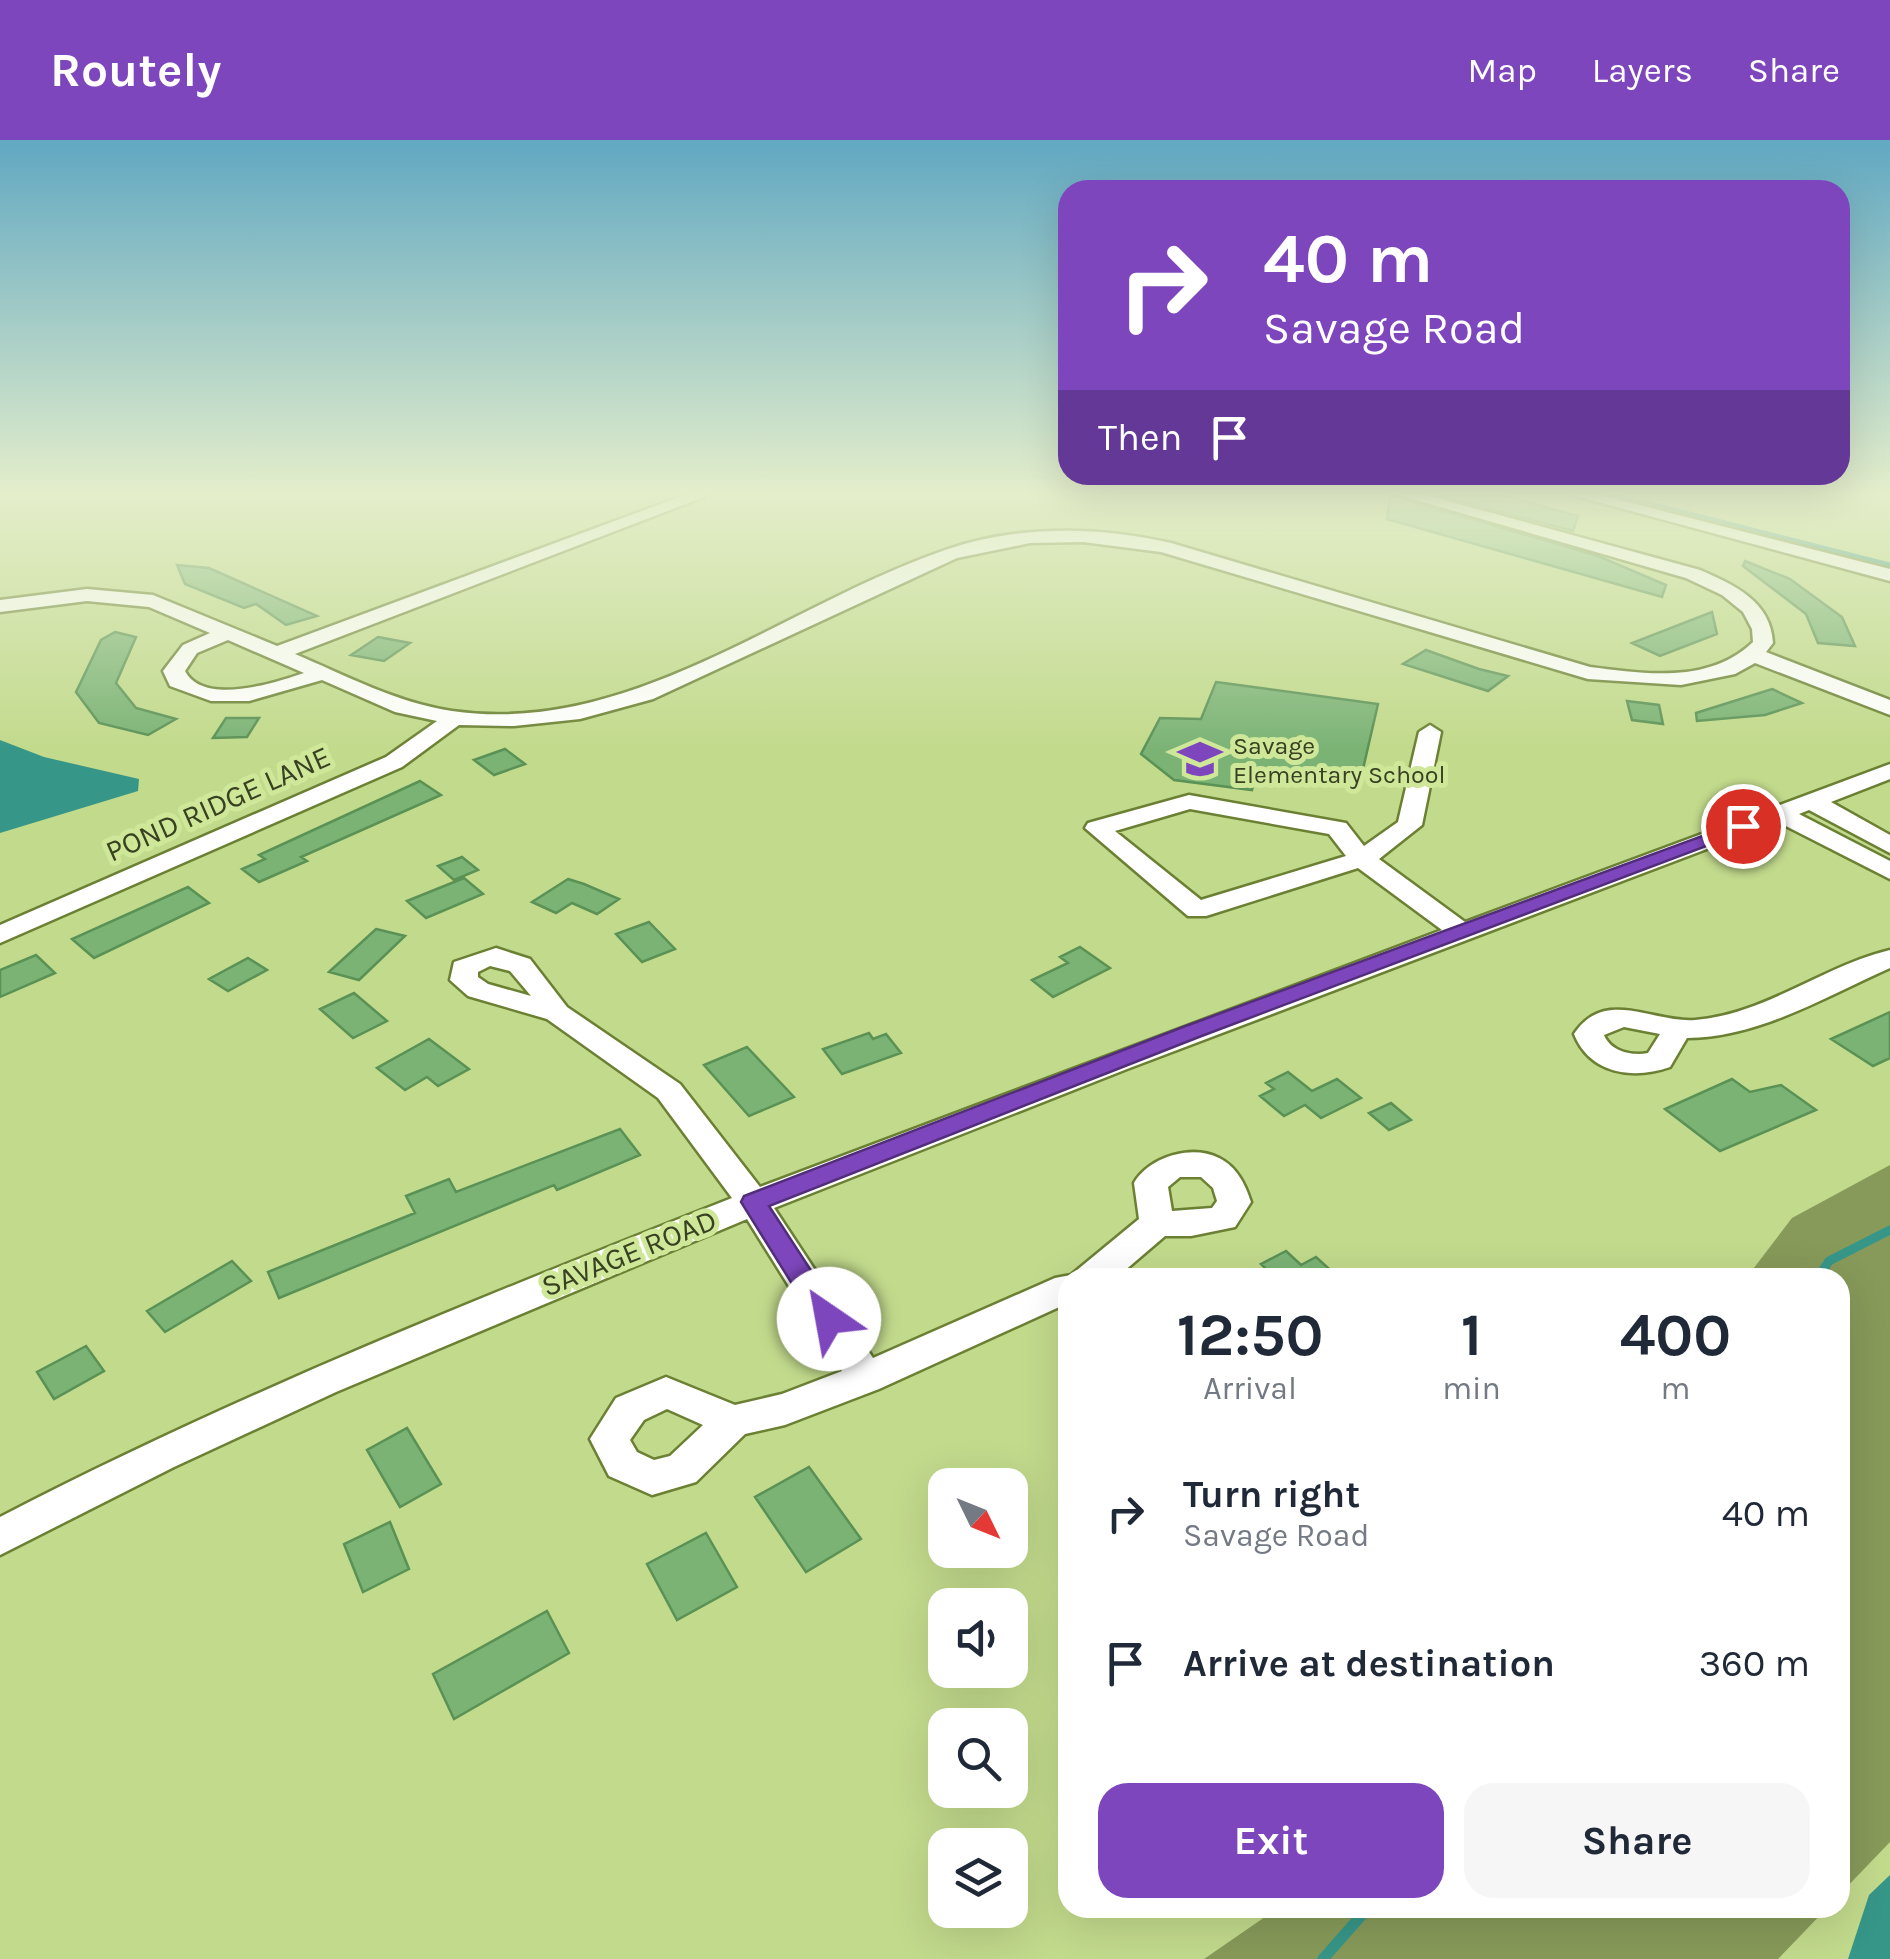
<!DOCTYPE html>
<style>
:root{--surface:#fff;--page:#f6f6f7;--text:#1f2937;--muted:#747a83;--accent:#7e46bc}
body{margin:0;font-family:Karla,sans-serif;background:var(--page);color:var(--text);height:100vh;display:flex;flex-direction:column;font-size:38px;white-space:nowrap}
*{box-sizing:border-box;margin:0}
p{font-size:32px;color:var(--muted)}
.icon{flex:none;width:55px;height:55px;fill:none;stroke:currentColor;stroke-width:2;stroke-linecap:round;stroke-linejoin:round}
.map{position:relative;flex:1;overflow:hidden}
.side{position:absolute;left:1058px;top:1128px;width:792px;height:650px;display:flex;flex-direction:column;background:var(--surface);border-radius:30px;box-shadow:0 10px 40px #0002}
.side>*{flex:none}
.guide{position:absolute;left:1058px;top:40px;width:792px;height:305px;border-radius:30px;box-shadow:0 10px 40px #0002;background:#7e46bc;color:#fff;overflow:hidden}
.needle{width:65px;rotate:133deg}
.tools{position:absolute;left:928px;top:1328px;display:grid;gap:20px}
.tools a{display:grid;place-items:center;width:100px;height:100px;border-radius:20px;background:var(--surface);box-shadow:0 10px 40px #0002;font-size:50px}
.pin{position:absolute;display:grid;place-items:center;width:85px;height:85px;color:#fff;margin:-42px;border:5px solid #fff;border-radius:50%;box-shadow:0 2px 10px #0007}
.me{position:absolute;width:110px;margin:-55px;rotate:327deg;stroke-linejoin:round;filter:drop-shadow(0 0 8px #0008)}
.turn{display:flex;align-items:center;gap:35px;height:210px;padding:0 40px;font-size:45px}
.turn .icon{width:130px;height:130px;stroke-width:2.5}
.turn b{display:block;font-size:70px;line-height:85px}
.then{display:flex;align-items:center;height:95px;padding:0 40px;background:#0003;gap:20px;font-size:38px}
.eta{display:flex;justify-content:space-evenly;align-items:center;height:170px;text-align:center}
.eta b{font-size:60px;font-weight:700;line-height:70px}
.primary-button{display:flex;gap:20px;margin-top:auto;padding:20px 40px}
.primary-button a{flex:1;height:115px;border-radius:30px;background:var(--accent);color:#fff;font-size:40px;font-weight:700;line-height:115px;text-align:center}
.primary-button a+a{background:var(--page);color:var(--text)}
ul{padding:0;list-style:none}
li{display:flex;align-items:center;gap:30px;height:150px;padding:0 40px}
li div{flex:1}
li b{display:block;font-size:38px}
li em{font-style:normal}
header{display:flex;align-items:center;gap:60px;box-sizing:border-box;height:140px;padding:0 50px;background:var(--accent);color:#fff}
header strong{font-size:48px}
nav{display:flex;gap:55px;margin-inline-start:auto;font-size:35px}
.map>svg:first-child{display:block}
.forest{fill:#879a59}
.water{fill:#369688}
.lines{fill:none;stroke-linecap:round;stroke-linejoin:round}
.stream-far2{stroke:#369688;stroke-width:5}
.stream-far1{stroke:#369688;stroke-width:9}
.stream{stroke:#369688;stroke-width:11}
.building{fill:#7bb375;stroke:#5a9155;stroke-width:2.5}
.minor-casing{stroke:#6b8033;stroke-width:5}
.minor{fill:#fff;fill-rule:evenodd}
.route{fill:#7e46bc;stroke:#522e7a;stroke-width:2.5}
.labels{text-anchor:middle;stroke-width:10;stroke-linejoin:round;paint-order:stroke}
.far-poi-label{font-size:25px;fill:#384121;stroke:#cfe798;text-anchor:start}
.street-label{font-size:30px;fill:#384121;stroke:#cfe798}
</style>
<header>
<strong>Routely</strong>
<nav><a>Map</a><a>Layers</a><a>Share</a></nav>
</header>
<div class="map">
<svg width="1890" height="1819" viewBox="0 0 1890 1819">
<rect width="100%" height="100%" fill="#c2da8c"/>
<path class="forest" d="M1890,1025V1702L1840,1754V1138L1747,1137L1792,1078Z
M1270,1768H1827L1778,1819H1204L1262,1779Z"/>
<path class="water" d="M0,600L44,617L139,639L138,651L0,693Z
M1890,1735V1819H1848L1869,1755Z"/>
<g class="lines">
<path class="stream-far2" d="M1615,355L1890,425"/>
<path class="stream-far1" d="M1818,1138L1829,1121L1890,1090"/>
<path class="stream" d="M1323,1819L1368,1768"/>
</g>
<path class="building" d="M1390,355L1598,416L1666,445L1662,457L1387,379Z
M1439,355H1502L1578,376L1573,391Z
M1745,421L1790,439L1842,477L1855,506L1818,503L1806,474L1743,426Z
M177,425L209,428L317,476L286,485L256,464L244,468L185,444Z
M1712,472L1717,494L1660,516L1632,503Z
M115,492L136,497L116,543L136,568L176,579L148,595L99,583L76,552L101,500Z
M378,497L410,503L384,521L351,515Z
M1426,510L1479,529L1508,536L1488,551L1403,524Z
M1216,542L1378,564L1360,642L1268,629L1264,641L1254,640L1252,650L1174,640L1141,614L1160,578L1201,579Z
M1772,549L1802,563L1765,575L1697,581L1696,573Z
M1627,561L1659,565L1663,584L1632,580Z
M226,578H259L247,597L213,598Z
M505,609L525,624L494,635L474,620Z
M420,641L441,655L301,717L307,721L259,742L242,729L265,719L259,715Z
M462,717L478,730L454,740L438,726Z
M464,738L483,754L426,778L407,761Z
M568,739L584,744L619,759L597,774L572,763L556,773L532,762Z
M188,747L209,763L94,818L72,799Z
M649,782L675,809L642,822L616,794Z
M376,789L405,796L359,840L329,832Z
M1080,807L1110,828L1053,857L1032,840L1068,823L1060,817Z
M36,815L55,833L0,857V830Z
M248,818L267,830L228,851L209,839Z
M354,853L387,881L353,898L320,869Z
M1890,872V918L1873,926L1831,899Z
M869,893L873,899L886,894L901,913L842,934L823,909Z
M429,899L469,929L438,946L427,937L405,950L377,928Z
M747,907L794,957L749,976L704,925Z
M1288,932L1312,951L1337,939L1361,958L1321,978L1305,965L1284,976L1260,956L1274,949L1266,943Z
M1732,939L1750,952L1781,945L1816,970L1720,1011L1665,969Z
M1391,963L1411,980L1389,990L1369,973Z
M620,989L640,1015L557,1050L554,1045L279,1158L268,1132L415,1073L406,1056L449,1039L456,1052Z
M1286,1111L1301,1125L1316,1117L1339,1138H1275L1261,1124Z
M232,1121L251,1141L165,1192L147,1171Z
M86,1206L104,1231L54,1259L37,1232Z
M407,1288L441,1344L400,1367L367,1310Z
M809,1327L861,1399L806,1432L755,1357Z
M390,1382L409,1429L363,1452L344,1404Z
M706,1393L737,1447L677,1480L647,1424Z
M547,1471L569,1513L454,1579L433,1534Z"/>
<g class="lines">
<g class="minor-casing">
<path id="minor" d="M685,355H709L295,514C345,535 397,563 452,571C630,597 785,465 945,410C1016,385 1098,386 1171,403L1590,527C1646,534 1709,544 1753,502L1752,489L1743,472L1722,455L1686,438L1399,355H1426L1700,430C1734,445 1771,461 1773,503L1766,512L1890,560V575L1755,523L1735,534L1681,545L1588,539L1161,412L1083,402L1030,403L957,418L653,559L580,579L514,586L459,585L402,627L0,803V785L386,617L437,581L395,572L322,540L249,561H211L170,546L163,531L183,505L210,493L149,467L87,461L0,472V460L87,449L153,455L277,506ZM228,500L304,533C275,543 203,566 185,531L197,513Z
M1572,355H1600L1890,429V441Z
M1430,585L1441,592L1422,685L1379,719L1465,782L1890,624V639L1831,662L1890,695V713L1809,670L1799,674L1890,721V739L1778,682L1127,929L774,1068L873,1218L1055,1138L1071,1135L1139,1079L1134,1043C1149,1017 1192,1004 1219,1018C1237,1027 1245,1044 1251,1062L1235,1087L1191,1096H1165L1116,1138H1068V1163L879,1249L785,1285L745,1294L696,1342L652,1355L609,1336L590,1299L616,1258L666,1237L735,1265L782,1254L842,1231L747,1079L336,1252L174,1327L0,1415V1377C237,1254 484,1156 732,1058L658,958L547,879L468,856L450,840L454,822L496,808L530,819L567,867L680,944L760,1047L1442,790L1358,728L1206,776H1188L1085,688L1088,683L1189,655L1346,683L1364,706L1398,682L1419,592ZM1190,669L1329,694L1346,716L1201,760L1115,691ZM490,826L510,831L531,856L488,844L478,837V832ZM1180,1037H1201L1213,1048L1217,1061L1212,1068L1172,1071L1168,1047ZM667,1269L703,1285L670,1316L654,1320L637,1312L630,1300L644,1280Z
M1890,810V828C1827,856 1758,898 1687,898L1670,927C1633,940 1590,934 1574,894C1605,847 1652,883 1695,880C1766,874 1823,826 1890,810ZM1624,887L1660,894L1648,913C1632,916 1611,912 1604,895Z"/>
</g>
<use href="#minor" class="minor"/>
</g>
<linearGradient id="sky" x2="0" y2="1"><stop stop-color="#61a8c2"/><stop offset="0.58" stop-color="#e4eecb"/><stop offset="1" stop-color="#e4eecb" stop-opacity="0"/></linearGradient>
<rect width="1890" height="609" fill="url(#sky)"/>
<path class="route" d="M1743,681L1749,682V690L1199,897L769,1066L838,1172L842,1179L838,1187L829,1190L819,1187L741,1062L744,1056L1183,887Z"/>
<defs>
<g id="school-bare" transform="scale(3.45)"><path d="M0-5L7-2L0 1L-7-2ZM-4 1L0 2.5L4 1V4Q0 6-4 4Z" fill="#7e46bc" stroke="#cfe798" stroke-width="2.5" paint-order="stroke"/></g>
</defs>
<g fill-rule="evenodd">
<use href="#school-bare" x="1200" y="619"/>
</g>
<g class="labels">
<g class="far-poi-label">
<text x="1233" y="614">Savage<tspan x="1233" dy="29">Elementary School</tspan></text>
</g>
<g class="street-label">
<text transform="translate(218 664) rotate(-24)" y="10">POND RIDGE LANE</text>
<text transform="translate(629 1113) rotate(-22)" y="10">SAVAGE ROAD</text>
</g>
</g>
</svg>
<div class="tools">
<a><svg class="needle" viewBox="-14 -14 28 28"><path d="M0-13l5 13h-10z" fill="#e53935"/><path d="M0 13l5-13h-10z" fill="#747a83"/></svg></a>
<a><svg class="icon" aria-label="sound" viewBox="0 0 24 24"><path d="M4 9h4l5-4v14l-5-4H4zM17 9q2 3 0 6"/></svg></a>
<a><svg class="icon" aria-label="search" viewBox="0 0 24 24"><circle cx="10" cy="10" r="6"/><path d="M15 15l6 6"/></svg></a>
<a><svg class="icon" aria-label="layers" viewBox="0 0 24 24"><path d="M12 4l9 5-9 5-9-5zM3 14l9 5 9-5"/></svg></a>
</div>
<div class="pin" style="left:1743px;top:686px;background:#d93025"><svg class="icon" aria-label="arrive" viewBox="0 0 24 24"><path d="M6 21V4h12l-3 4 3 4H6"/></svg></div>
<svg class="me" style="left:829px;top:1179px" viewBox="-20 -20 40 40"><circle r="19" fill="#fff"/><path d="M0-13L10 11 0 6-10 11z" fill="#7e46bc"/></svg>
<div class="guide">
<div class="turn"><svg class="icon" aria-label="right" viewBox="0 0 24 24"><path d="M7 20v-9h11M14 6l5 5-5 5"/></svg><div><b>40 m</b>Savage Road</div></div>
<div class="then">Then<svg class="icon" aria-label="arrive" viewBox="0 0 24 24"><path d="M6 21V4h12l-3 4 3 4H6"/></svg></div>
</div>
<section class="side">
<div class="eta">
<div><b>12:50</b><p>Arrival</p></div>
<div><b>1</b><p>min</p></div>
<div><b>400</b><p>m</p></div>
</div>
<ul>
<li><svg class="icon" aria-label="right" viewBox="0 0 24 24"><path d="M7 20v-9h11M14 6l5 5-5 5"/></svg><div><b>Turn right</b><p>Savage Road</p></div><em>40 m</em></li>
<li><svg class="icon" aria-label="arrive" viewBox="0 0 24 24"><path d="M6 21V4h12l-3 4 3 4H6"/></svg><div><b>Arrive at destination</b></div><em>360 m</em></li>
</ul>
<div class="primary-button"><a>Exit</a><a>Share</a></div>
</section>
</div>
